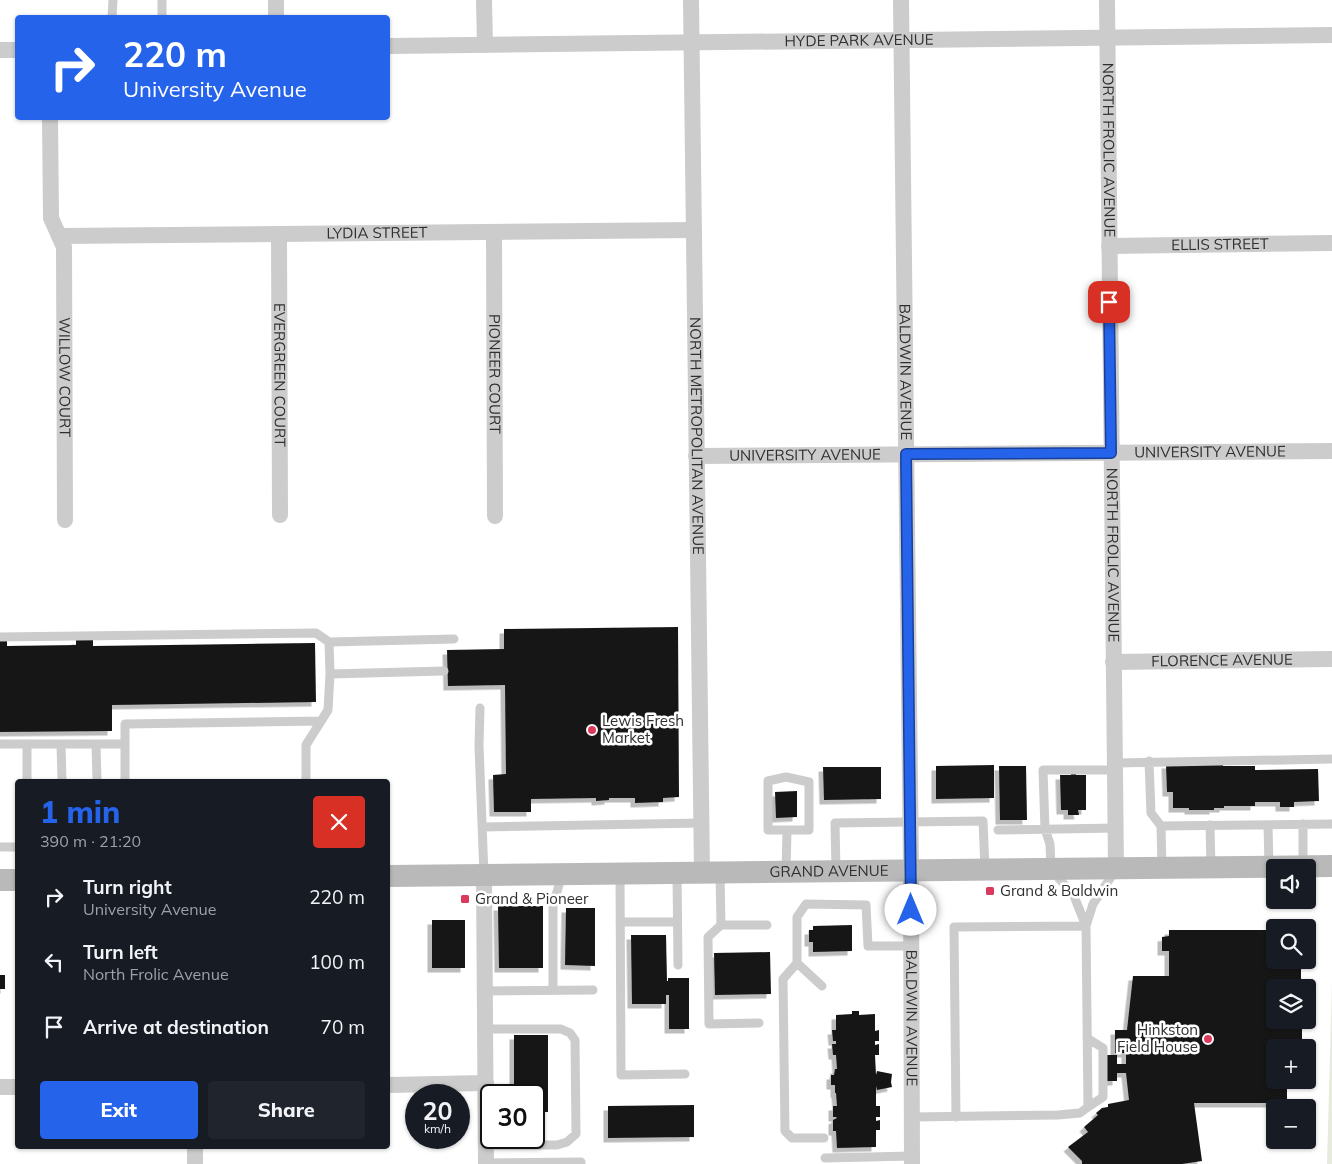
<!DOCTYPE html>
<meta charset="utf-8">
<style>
:root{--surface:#171b24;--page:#20242c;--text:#f1f3f6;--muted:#9ea1a6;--accent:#2563eb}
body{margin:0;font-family:Mulish,sans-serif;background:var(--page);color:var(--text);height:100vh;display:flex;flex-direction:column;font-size:19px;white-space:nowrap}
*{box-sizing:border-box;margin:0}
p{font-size:16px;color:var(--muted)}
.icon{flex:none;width:28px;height:28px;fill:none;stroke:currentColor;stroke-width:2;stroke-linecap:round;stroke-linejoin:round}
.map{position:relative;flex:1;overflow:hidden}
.panel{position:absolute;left:15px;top:779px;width:375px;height:370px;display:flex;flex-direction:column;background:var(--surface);border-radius:5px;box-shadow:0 1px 4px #0004}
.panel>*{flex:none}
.hud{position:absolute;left:15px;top:15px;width:375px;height:105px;border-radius:5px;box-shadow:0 1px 4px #0004;background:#2563eb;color:#fff;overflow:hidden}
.tools{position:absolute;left:1266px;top:859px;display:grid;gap:10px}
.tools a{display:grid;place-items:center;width:50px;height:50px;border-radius:5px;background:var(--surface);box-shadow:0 1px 4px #0004;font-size:25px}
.speed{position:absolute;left:405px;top:1084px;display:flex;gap:10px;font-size:25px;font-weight:700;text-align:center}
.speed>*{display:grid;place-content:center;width:65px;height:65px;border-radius:50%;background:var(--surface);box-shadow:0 1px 4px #0004;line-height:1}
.speed small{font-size:12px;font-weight:400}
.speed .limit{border:2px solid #111;border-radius:8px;background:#fff;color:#111}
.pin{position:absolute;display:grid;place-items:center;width:42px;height:42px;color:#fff;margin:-21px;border-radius:10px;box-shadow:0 2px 8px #0006}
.me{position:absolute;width:55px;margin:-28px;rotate:0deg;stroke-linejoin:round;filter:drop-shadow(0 0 4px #0008)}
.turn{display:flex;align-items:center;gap:18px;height:105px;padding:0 25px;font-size:22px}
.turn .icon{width:65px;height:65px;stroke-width:2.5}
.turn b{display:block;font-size:35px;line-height:42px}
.round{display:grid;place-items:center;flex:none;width:52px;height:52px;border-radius:5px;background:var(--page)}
.headline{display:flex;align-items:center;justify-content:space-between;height:85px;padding:0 25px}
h1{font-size:30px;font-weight:800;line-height:38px;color:var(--accent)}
.cta{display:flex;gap:10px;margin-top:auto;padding:10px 25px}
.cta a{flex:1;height:58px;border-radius:5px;background:var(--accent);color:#fff;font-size:20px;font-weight:800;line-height:58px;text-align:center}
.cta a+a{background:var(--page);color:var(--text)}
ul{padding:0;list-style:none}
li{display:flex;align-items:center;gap:15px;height:65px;padding:0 25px}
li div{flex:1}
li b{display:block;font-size:19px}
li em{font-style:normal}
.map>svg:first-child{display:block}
.green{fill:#e7ebdd}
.building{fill:#161616;filter:url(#shadow)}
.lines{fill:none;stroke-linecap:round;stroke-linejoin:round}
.lane{stroke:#ccc;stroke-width:9}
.street{stroke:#ccc;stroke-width:16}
.secondary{stroke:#b9b9b9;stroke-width:22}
.route-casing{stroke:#184099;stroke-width:12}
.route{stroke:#2563eb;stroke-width:9}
.poi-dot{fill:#dc3a5d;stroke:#fff;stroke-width:2}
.labels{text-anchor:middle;stroke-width:5;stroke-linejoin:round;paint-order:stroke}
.street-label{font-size:15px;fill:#2f2f2f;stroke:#fff}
.poi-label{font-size:15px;fill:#2f2f2f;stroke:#fff;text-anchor:start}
</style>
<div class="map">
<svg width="1332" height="1164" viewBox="0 0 1332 1164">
<defs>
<filter id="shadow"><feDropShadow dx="-4.5" dy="4.5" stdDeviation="0" flood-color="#0004"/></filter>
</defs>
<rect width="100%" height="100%" fill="#fff"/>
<path class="green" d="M1332,979V1164H1327L1332,981Z"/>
<path class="building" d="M678,627L679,797L663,798V802L635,803V798H609V800L596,801V798L531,799V812H494L493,775L506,774L505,685L448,686L447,650L504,649V629Z
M0,640H7V646L76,645V640H93V646L315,643L316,702L112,705V731L0,732Z
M1223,763V766H1255V770L1318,769L1319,801L1294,802V807H1280V802H1255V806H1224V808H1214V810H1189V808H1173V792H1167L1166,764Z
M994,765V798L936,799V766Z
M999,766H1026L1027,820H1000Z
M823,767H881V799L824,800Z
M1076,772V775H1086V810H1078L1079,815H1068V810H1061L1060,775H1071V773Z
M797,791V817L776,818L775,792Z
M498,906H543V968H499Z
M566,908H595V966L565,965Z
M432,920H465V968H432Z
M852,925V951L813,952V942H809V930H813V926Z
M1169,930H1275V960H1301V988H1275V1020H1302V1048H1275V1080H1287V1103H1194L1202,1161L1182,1164H1082V1161L1068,1147L1088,1132L1084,1127L1098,1115L1096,1113L1102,1108L1108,1107V1104L1129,1100L1126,1073H1117V1081H1107V1055H1117V1064H1126V1053H1115V1030H1127L1133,976H1169V951H1162V937L1169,936Z
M631,935H666L667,981H668V978H689V1029H669V995H666V1004H632Z
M770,952L771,994L715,995L714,953Z
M0,975H5V989H0Z
M852,1011H859V1015L875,1014V1031L879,1030V1041H875V1045L879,1044V1055H875L876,1075L877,1071L892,1074L891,1082L892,1087L877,1090L876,1086V1106H880V1117H876V1121L880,1120V1130H876V1147L837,1148L836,1131H833V1120L837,1118L836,1117H833V1106H837L836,1093H835V1085H831V1075H834L835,1069H837L836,1055H833L832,1044H836V1041H833L832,1030H836V1015L852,1014Z
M514,1035H548V1112H534V1095H514Z
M694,1105V1137L608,1138V1106Z"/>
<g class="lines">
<path class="lane" d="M162,0V18
M112,18L113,0
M0,637L316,633L329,642L330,674
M329,642L454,639
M480,708L479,746L484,875
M0,744H124
M27,744V781
M61,744L62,781
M96,744L97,781
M1149,761L1151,813L1161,826
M1116,763L1332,759
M786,777L809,782V830H768V781Z
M125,781V724L321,721
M306,781V745L328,710L330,674L444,671
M1210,825L1211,868
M1268,825L1269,867
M482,827L701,823
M998,830L1116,828
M0,847H18
M1303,866V824
M1162,868L1161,826L1332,824
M836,871L835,823L983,821L985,869
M786,872L787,830
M677,873L678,965
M720,873L721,925L708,937L709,1024L759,1023
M620,874L621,1075L685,1074
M620,922H677
M721,925H767
M1086,926L1074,896L1051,869L1050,844L1045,829L1043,770H1116
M797,963L822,986
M553,990V906L562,874
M485,991L593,990
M485,1029H561L570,1033L575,1040L576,1134L567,1142L557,1145H486
M1087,1038L1103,1048V1097L1088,1107
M912,1117L1058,1115L1080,1113L1088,1107L1086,926L1093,904L1115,871
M956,1117L954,927L1086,926
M824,1138H792L785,1131L783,979L797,963V917L806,904L866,905L868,946H911
M825,1158L912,1156
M486,1163L581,1162V1164"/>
<g class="street">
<path d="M276,0V18"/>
<path d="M484,0L485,45"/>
<path id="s1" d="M691,0L702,873"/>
<path id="s2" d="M901,0L911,871L912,1164"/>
<path id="s3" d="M1107,0L1116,869"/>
<path id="s4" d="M388,46L1332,35"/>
<path d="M0,50H18"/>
<path id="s5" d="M50,118L51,218L64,247L65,520"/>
<path id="s6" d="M494,232L495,516"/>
<path id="s7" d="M279,234L280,515"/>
<path id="s8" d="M59,236L694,230"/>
<path id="s9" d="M1109,246L1332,243"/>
<path id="s10" d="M696,456L1332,451"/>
<path id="s11" d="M1113,662L1332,659"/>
<path d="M484,875L486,1164"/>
<path d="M388,1085L486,1083"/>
<path d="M0,1087H18"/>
<path d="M195,1146V1164"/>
</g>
<g class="secondary">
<path id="s12" d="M388,876L1332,866"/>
<path d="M0,880H18"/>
</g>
</g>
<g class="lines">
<g class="route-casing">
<path id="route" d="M911,910L906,454L1111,453L1109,302"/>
</g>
<use href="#route" class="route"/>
</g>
<g class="poi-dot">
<circle cx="592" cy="730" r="5"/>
<rect x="985" y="886" width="10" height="10" rx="2.5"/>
<rect x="460" y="894" width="10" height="10" rx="2.5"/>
<circle cx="1208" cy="1039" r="5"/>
</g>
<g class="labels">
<g class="street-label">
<text dy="5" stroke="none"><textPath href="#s4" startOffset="471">HYDE PARK AVENUE</textPath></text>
<text dy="5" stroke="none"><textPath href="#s3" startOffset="150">NORTH FROLIC AVENUE</textPath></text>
<text dy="5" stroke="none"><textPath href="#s8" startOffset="318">LYDIA STREET</textPath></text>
<text dy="5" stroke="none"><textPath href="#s9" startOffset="111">ELLIS STREET</textPath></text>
<text dy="5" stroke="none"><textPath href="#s2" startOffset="372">BALDWIN AVENUE</textPath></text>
<text dy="5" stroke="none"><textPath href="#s6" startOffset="142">PIONEER COURT</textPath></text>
<text dy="5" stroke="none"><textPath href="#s7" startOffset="141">EVERGREEN COURT</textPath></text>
<text dy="5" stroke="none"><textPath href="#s5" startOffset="262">WILLOW COURT</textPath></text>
<text dy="5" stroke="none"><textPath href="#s1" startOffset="436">NORTH METROPOLITAN AVENUE</textPath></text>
<text dy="5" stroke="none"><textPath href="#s10" startOffset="514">UNIVERSITY AVENUE</textPath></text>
<text dy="5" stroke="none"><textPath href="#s10" startOffset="109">UNIVERSITY AVENUE</textPath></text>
<text dy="5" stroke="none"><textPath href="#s3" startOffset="555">NORTH FROLIC AVENUE</textPath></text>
<text dy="5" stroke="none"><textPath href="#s11" startOffset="109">FLORENCE AVENUE</textPath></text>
<text dy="5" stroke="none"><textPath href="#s12" startOffset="441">GRAND AVENUE</textPath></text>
<text dy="5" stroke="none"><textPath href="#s2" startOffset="1018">BALDWIN AVENUE</textPath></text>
</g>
<g class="poi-label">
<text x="602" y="726">Lewis Fresh<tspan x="602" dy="17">Market</tspan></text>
<text x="1000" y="896">Grand &amp; Baldwin</text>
<text x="475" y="904">Grand &amp; Pioneer</text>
<text x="1198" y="1035" text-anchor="end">Hinkston<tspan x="1198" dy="17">Field House</tspan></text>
</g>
</g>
</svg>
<div class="tools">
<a><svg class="icon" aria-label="sound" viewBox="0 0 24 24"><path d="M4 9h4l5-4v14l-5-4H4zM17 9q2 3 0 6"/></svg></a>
<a><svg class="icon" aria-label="search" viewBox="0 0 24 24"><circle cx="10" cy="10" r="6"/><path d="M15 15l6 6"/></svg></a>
<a><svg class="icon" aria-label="layers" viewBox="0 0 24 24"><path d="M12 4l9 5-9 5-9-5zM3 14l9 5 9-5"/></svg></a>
<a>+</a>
<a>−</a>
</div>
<div class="speed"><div>20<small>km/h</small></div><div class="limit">30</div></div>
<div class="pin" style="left:1109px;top:302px;background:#d93025"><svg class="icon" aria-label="arrive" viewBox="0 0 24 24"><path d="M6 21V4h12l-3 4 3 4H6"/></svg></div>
<svg class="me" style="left:911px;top:910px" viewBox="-20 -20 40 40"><circle r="19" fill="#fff"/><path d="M0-13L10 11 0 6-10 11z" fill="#2563eb"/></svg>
<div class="hud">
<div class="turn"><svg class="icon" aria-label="right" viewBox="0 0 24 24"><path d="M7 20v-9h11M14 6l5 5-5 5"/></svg><div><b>220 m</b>University Avenue</div></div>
</div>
<section class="panel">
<div class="headline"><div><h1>1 min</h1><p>390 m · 21:20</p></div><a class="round" style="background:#d93025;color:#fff"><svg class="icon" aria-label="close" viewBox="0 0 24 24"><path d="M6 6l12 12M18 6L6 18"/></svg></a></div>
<ul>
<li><svg class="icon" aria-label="right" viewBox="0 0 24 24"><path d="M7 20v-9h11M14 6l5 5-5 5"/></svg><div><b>Turn right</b><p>University Avenue</p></div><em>220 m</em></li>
<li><svg class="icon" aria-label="left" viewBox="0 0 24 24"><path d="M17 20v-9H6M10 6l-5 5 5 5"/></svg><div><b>Turn left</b><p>North Frolic Avenue</p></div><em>100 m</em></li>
<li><svg class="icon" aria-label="arrive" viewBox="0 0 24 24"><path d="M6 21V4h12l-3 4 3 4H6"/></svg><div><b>Arrive at destination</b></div><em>70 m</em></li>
</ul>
<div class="cta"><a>Exit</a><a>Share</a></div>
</section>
</div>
